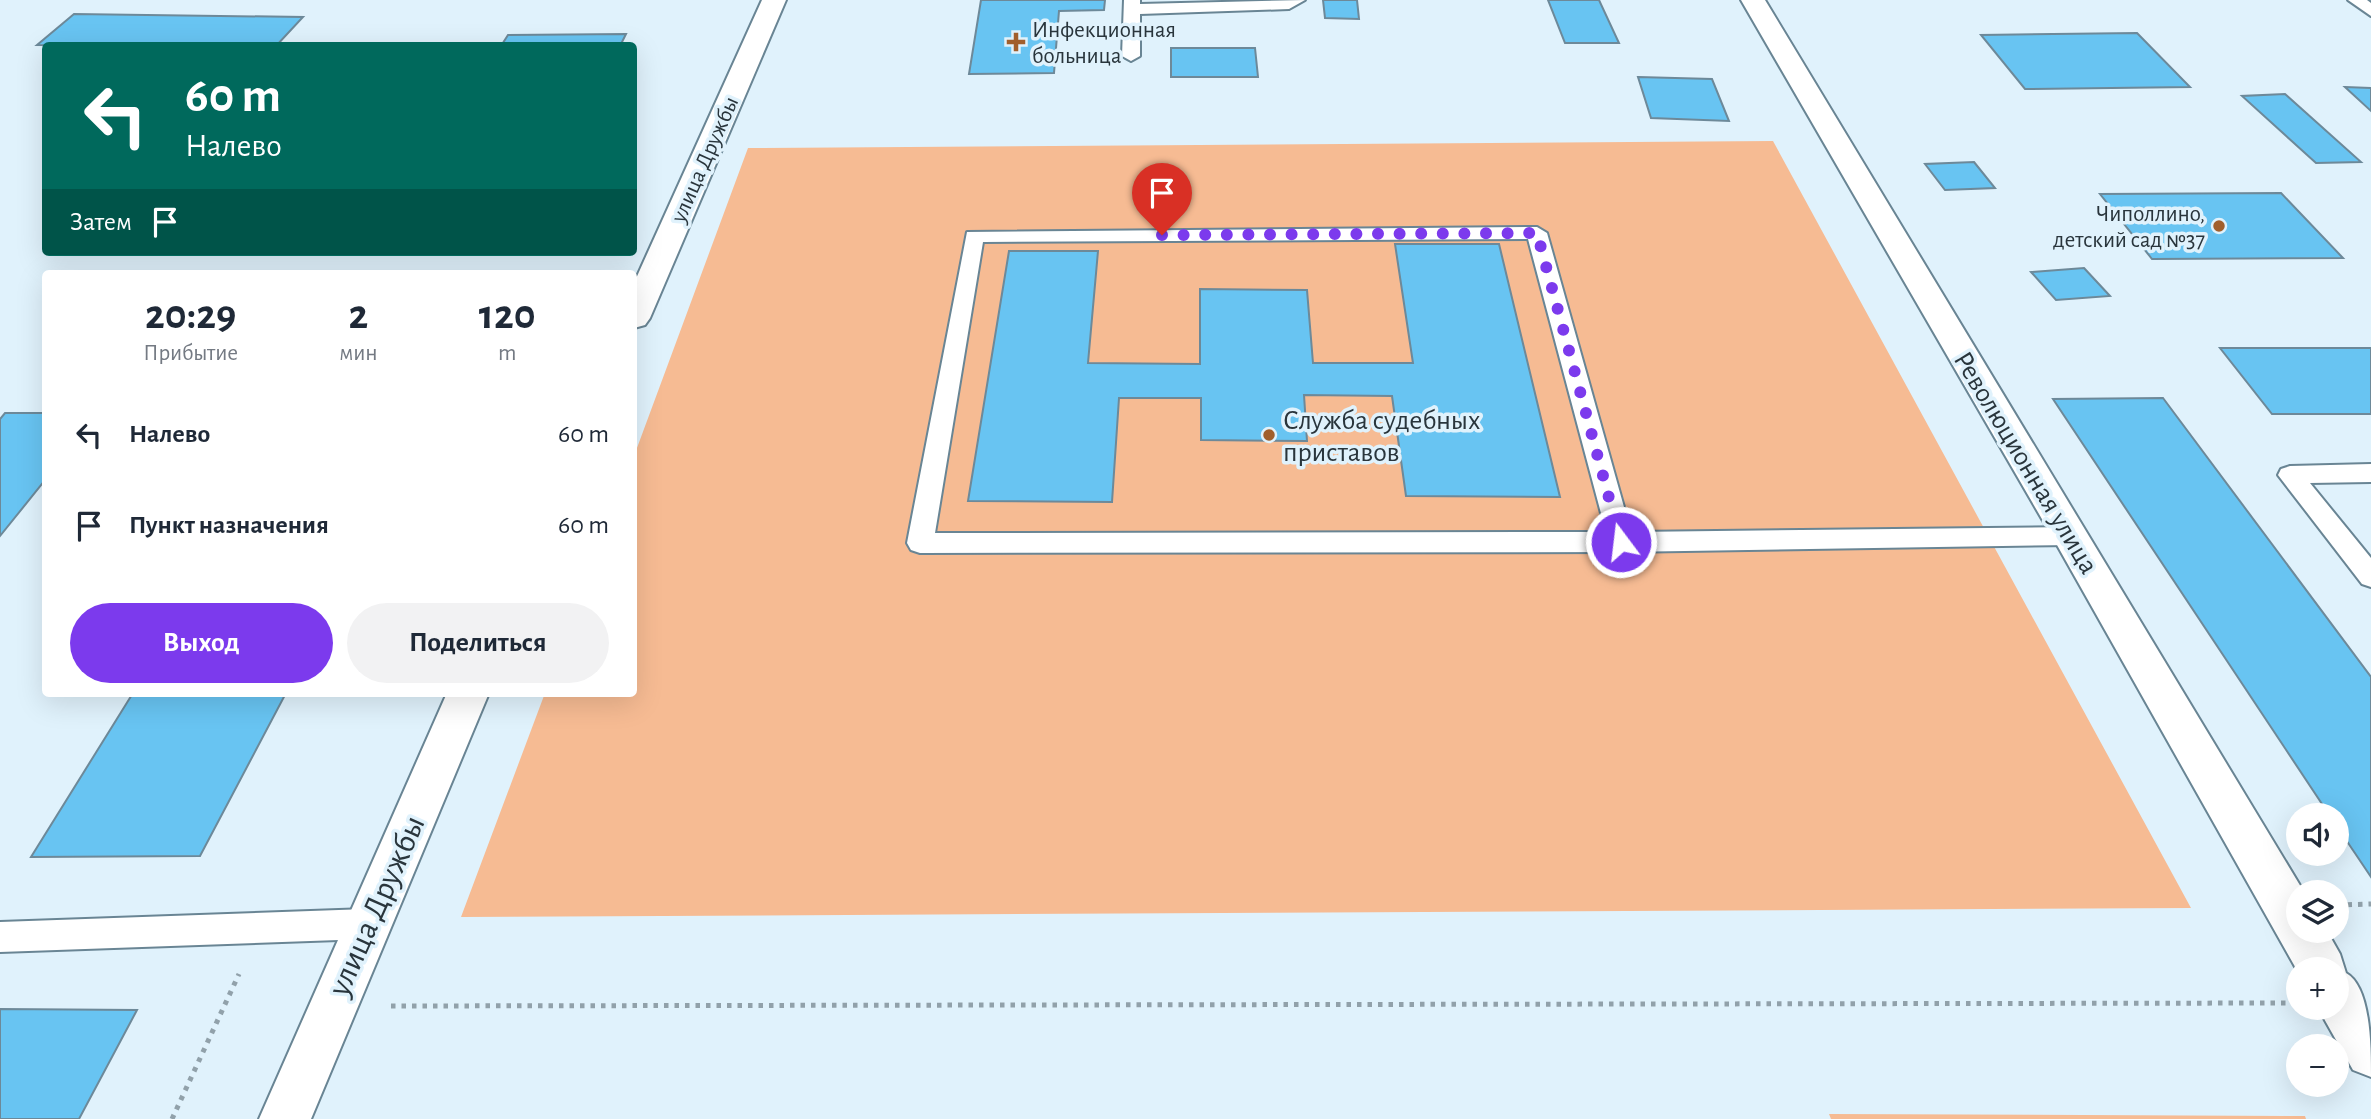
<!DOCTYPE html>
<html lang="ru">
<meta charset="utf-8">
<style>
:root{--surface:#fff;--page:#f2f2f3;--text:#1f2937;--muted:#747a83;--accent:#7c3aed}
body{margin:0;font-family:"Alegreya Sans",sans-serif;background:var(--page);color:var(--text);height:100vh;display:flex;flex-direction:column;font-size:26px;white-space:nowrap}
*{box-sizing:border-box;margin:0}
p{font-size:23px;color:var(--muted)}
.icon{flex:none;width:38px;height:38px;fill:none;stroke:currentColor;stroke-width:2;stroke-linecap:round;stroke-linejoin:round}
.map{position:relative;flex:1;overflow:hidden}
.details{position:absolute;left:42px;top:270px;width:595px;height:427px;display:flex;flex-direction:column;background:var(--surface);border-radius:7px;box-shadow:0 7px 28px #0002}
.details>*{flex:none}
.top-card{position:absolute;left:42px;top:42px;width:595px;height:214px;border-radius:7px;box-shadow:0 7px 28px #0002;background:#00695c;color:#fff;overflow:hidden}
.controls{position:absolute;left:2286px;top:803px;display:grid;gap:14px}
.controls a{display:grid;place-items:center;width:63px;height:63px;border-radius:50%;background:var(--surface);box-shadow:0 7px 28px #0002;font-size:35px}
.pin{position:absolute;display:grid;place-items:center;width:60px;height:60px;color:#fff;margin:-72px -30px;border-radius:50% 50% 50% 0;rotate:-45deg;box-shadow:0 0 7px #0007}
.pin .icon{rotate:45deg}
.me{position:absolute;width:77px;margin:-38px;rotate:345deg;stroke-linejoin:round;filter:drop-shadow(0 0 5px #0008)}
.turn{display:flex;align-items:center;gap:24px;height:147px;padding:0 28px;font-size:32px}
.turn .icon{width:91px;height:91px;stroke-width:2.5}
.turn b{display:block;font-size:49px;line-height:60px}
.then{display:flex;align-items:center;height:66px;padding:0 28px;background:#0003;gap:14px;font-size:26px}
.eta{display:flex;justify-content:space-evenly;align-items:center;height:119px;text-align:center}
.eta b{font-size:42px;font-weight:700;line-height:49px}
.primary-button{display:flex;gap:14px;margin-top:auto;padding:14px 28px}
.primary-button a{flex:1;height:80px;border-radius:42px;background:var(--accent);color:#fff;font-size:28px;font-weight:700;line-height:80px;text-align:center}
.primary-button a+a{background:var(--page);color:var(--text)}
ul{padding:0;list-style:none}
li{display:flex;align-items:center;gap:21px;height:91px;padding:0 28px}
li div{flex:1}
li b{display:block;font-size:26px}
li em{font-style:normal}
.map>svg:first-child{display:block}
.green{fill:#f6bb93}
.building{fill:#68c4f2;stroke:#6d8999;stroke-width:2}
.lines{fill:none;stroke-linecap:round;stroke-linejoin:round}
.service-casing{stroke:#698594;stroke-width:4}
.minor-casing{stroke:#698594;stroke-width:4}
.secondary-casing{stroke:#698594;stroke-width:4}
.path{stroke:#91a1aa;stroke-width:5;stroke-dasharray:4.5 6;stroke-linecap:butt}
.service{fill:#fff;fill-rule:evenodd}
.minor{fill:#fff;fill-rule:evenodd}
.secondary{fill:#fff;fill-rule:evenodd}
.route{stroke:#7c3aed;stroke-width:12;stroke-dasharray:0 21.6}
.poi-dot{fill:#a15f2c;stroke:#e0f2fc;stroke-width:2.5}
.labels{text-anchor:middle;stroke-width:7;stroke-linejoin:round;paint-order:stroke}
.far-poi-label{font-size:23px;fill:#29353c;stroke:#e0f2fc;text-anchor:start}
.far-street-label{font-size:23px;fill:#29353c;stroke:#e0f2fc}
.poi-label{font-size:28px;fill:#29353c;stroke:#e0f2fc;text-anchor:start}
.street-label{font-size:28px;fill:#29353c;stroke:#e0f2fc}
.near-street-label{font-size:33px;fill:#29353c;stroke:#e0f2fc}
</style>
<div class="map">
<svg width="2371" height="1119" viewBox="0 0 2371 1119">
<rect width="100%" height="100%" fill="#e0f2fc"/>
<path class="green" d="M1773,141L2191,908L461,917L545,693H634V456L748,148Z
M1829,1114L2305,1116L2306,1119H1831Z"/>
<path class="building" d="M981,0H1105L1104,10L1059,11L1054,73L969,74Z
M1323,0H1357L1359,19L1325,18Z
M1548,0H1599L1619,43H1565Z
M74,14L303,17L276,46L37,45Z
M2137,33L2190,87L2025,89L1981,35Z
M626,34L620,46H501L508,35Z
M1171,48H1255L1258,77H1171Z
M1638,77L1712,79L1729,121L1651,118Z
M2345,87L2371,88V111Z
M2285,94L2361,162L2316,163L2242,96Z
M1974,162L1995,188L1945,190L1925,164Z
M2281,193L2343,258L2152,259L2100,194Z
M1395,244H1499L1560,497L1406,496L1392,396L1304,395L1307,441L1201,440V398H1119L1112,502L968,501L1009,251H1098L1088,363L1200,364V289L1307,290L1313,363H1413Z
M2084,268L2110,296L2056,300L2031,272Z
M2220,348H2371V414H2272Z
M2163,398L2371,677V877L2336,825V816H2330L2053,399Z
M5,413H46V479L0,536V419Z
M133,693H286L200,856L31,857Z
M0,1009L137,1010L79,1119H0Z"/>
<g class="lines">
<g class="service-casing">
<path id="service" d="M1124,0H1140V4L1305,0L1289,9L1140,14V56L1131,61L1122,56Z
M2348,0H2367L2371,3V16Z
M1537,227L1547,233L1631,532L2071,527L2080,529L2084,536L2080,543L2071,545L1621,552L920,553L911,550L907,543L967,232ZM1528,239L1606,532L935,533L983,242Z
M2371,464V482L2310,483L2371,558V587L2362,584L2278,475L2281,469L2290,466Z
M367,909L378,913L383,924L378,935L367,939L0,952V922Z"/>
</g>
<g class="minor-casing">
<path id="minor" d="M1741,0H1765L2304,892H2298V931H2327L2340,954L2346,973C2371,987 2371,1047 2371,1077L2353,1070L2318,1008H2336V970L2298,972L2057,545Z"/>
</g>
<g class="secondary-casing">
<path id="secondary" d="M762,0H786L650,318L645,325L634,328V283Z
M447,693H489L311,1119H259Z"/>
</g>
<path class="path" d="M2337,905L2371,904
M391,1006L2290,1003
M172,1119L239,974"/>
<use href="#service" class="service"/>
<use href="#minor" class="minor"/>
<use href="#secondary" class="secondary"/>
</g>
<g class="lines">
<path class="route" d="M1162,235L1537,233L1621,542"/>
</g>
<g class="poi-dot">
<path d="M1012.5 31.5h7v7h7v7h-7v7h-7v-7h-7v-7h7z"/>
<circle cx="2219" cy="226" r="7"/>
<circle cx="1269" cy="435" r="7"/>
</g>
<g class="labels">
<g class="far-poi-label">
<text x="1032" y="37">Инфекционная<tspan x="1032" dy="26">больница</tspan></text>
<text x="2205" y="221" text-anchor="end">Чиполлино,<tspan x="2205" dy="26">детский сад №37</tspan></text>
</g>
<g class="far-street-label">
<text transform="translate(704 159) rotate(-66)" y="8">улица Дружбы</text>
</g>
<g class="poi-label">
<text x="1283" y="429">Служба судебных<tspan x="1283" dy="32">приставов</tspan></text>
</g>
<g class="street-label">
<text transform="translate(2027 462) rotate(59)" y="10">Революционная улица</text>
</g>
<g class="near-street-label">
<text transform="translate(375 905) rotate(-66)" y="12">улица Дружбы</text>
</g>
</g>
</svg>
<div class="controls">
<a><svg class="icon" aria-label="sound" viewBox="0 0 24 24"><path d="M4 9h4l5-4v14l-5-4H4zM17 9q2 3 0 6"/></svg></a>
<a><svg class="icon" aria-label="layers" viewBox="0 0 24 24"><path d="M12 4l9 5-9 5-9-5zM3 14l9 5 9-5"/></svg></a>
<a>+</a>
<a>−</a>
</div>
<div class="pin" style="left:1162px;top:235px;background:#d93025"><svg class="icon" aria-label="arrive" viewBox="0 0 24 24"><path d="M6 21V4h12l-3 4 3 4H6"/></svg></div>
<svg class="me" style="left:1621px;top:542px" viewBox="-20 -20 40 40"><circle r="17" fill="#7c3aed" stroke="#fff" stroke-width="3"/><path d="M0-11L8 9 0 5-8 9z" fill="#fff"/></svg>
<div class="top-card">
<div class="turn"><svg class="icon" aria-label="left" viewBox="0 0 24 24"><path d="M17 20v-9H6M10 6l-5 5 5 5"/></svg><div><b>60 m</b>Налево</div></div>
<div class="then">Затем<svg class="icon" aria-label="arrive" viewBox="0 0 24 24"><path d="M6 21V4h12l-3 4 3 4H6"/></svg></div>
</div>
<section class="details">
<div class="eta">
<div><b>20:29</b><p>Прибытие</p></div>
<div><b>2</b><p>мин</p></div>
<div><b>120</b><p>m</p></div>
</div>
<ul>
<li><svg class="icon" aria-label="left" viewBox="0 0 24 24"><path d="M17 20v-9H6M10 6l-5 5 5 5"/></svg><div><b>Налево</b></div><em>60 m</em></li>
<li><svg class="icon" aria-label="arrive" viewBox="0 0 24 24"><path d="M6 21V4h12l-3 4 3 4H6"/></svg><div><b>Пункт назначения</b></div><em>60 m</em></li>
</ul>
<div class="primary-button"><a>Выход</a><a>Поделиться</a></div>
</section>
</div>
